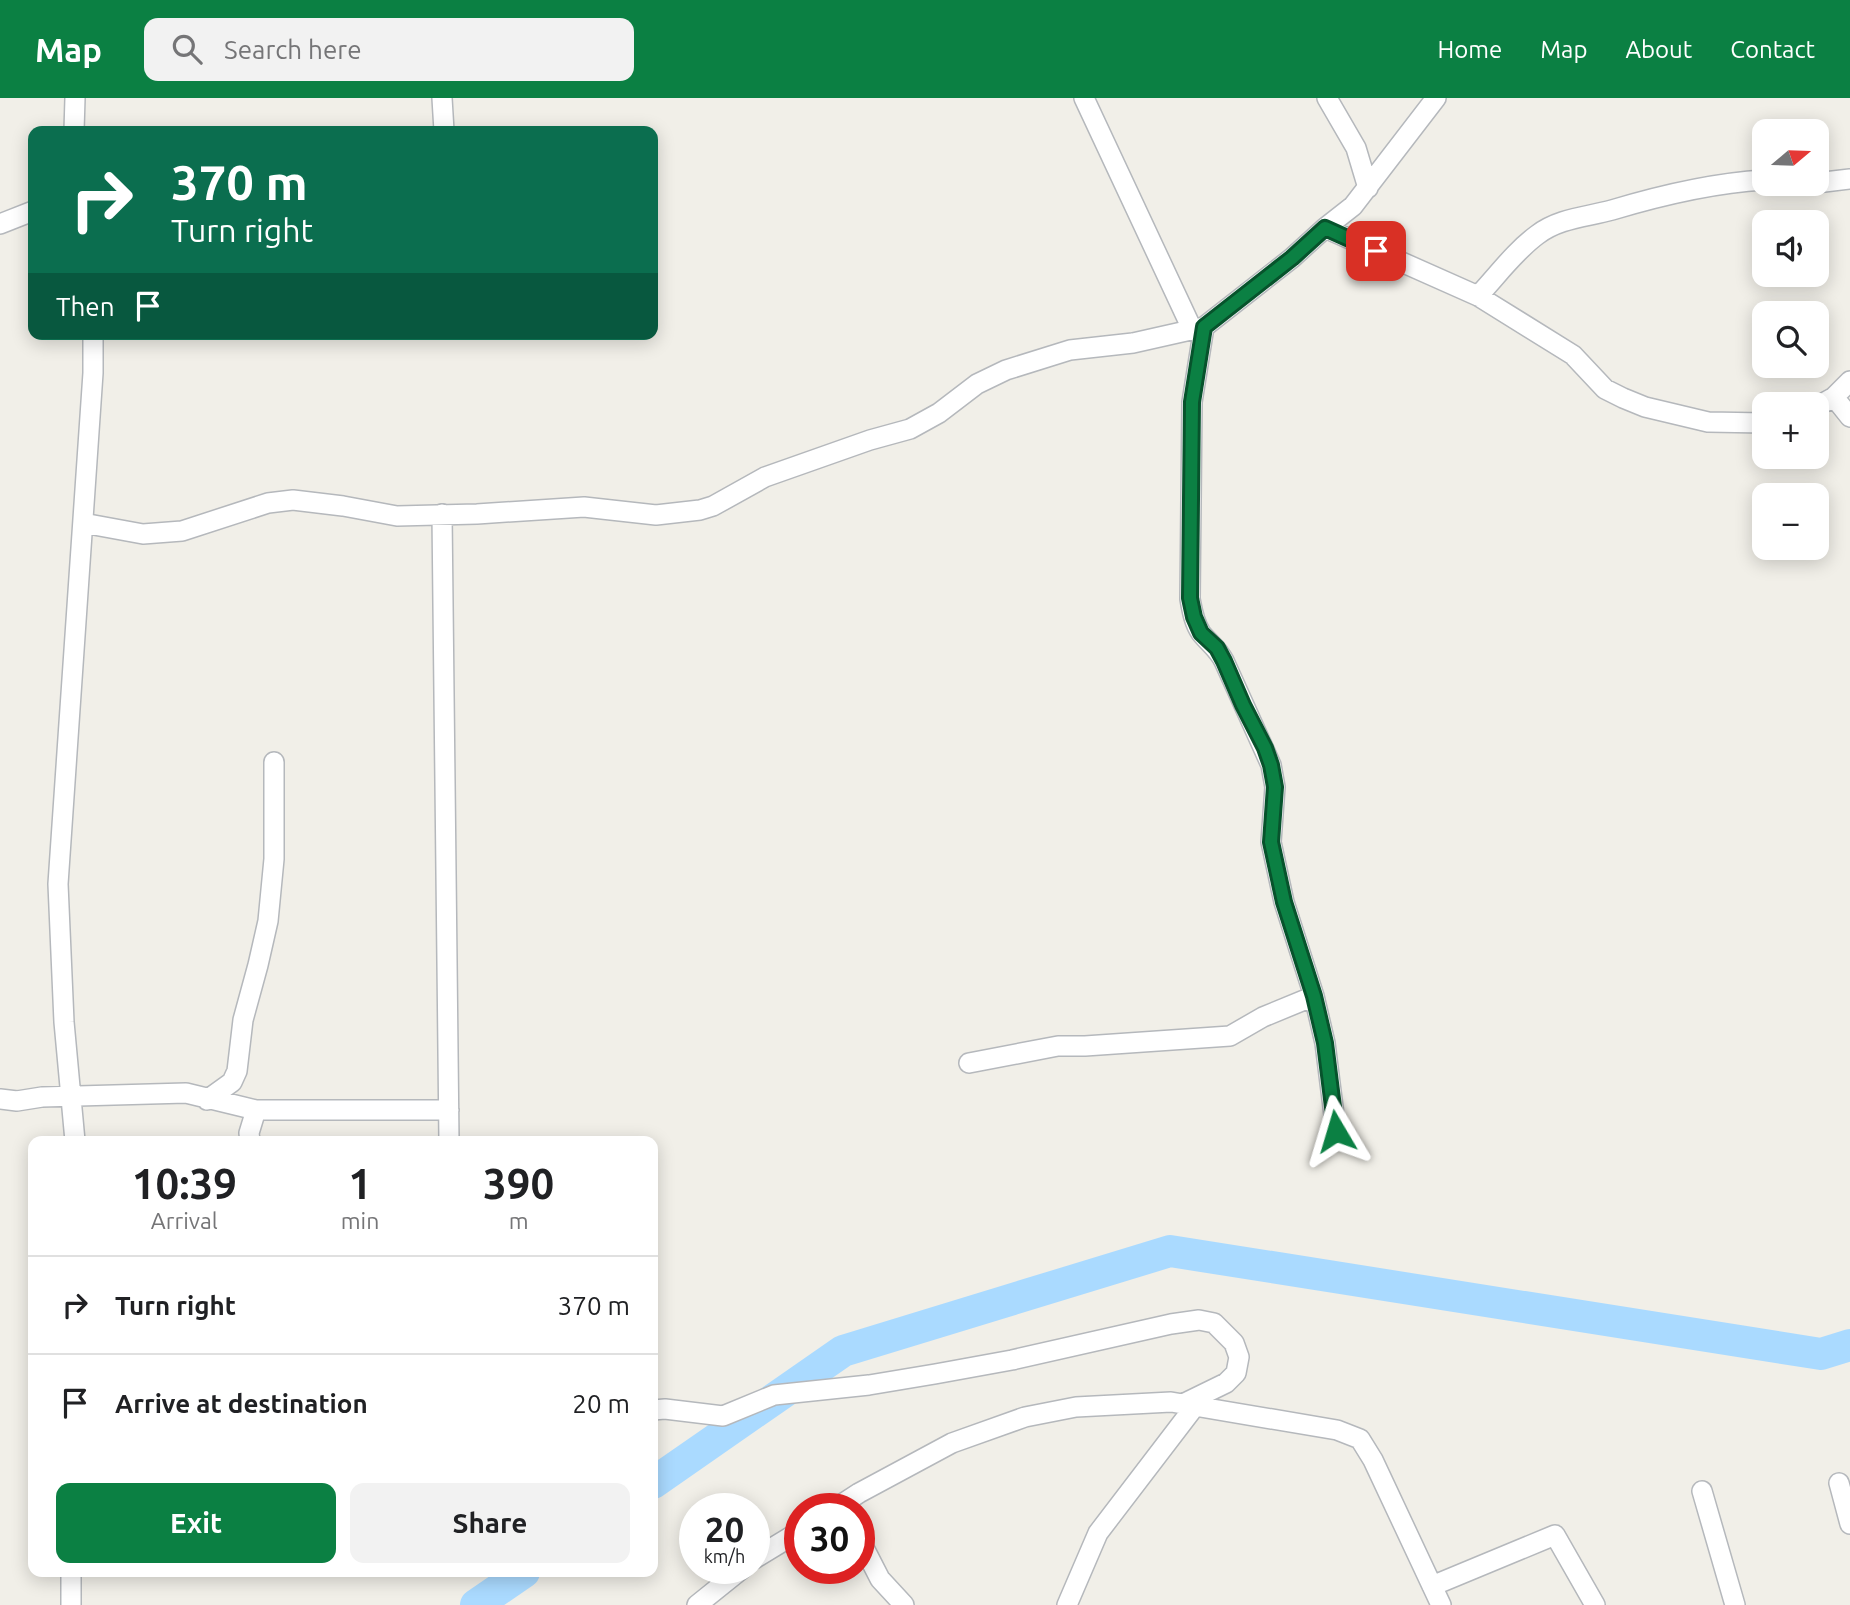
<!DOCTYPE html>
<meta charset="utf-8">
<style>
:root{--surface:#fff;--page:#f2f2f2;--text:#202124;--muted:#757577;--line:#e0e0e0;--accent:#0b8043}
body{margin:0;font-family:Ubuntu,sans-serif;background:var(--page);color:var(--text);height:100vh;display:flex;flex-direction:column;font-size:26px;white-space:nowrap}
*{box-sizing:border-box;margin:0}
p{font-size:23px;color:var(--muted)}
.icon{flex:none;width:38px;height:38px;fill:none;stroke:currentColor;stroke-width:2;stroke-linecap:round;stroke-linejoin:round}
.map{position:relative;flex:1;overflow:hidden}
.panel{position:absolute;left:28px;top:1038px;width:630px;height:441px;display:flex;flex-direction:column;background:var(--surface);border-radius:14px;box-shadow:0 4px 18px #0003}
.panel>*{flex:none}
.guide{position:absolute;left:28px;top:28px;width:630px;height:214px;border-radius:14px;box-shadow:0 4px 18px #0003;background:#0b6e4f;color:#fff;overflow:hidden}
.needle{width:46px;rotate:71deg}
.fabs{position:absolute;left:1752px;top:21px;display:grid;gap:14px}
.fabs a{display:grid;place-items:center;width:77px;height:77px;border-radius:14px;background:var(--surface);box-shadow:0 4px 18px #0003;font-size:35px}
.speed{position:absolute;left:679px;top:1395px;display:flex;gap:14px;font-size:35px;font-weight:700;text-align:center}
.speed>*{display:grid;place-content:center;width:91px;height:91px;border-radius:50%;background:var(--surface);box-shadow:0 4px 18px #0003;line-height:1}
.speed small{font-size:18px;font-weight:400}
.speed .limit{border:10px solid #d22;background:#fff;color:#111}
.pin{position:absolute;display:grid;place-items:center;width:60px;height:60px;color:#fff;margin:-30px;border-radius:14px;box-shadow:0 4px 10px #0006}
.me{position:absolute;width:77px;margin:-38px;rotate:353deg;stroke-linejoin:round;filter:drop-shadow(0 0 5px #0008)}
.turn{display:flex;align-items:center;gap:24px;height:147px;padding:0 28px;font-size:32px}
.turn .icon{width:91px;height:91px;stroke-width:2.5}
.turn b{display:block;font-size:49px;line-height:60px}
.then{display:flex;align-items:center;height:66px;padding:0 28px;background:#0003;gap:14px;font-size:26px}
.eta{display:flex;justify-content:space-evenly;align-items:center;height:119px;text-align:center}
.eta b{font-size:42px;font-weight:700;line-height:49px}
.cta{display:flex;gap:14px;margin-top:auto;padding:14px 28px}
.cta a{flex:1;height:80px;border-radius:14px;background:var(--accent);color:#fff;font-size:28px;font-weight:700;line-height:80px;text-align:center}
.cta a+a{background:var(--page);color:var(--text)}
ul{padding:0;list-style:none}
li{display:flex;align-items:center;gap:21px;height:98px;padding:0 28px;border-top:2px solid var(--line)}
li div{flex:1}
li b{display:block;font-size:26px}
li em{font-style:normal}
header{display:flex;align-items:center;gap:42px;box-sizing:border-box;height:98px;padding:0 35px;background:var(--accent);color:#fff}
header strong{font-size:33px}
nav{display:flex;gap:38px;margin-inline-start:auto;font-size:24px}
.search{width:490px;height:63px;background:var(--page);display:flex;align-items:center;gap:18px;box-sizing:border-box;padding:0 24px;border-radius:14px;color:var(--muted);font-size:26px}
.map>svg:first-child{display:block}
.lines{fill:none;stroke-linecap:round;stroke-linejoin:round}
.river{stroke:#aadaff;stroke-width:32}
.minor-casing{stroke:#b5b8bc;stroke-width:22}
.minor{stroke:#fff;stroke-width:19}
.route-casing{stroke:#07532c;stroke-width:18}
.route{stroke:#0b8043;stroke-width:12}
</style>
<header>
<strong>Map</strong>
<div class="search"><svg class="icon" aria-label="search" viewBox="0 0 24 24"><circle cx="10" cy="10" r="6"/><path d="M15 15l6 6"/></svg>Search here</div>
<nav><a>Home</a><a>Map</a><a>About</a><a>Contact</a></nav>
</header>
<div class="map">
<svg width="1850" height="1507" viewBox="0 0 1850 1507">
<rect width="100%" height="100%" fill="#f1efe8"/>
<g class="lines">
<path class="river" d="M653,1385L843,1253L1170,1153L1821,1256L1850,1247
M476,1507L524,1474"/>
<g class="minor-casing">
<path id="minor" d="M442,0L444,33
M1084,0L1192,231
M1327,0L1356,50L1368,90
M74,33L75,0
M1816,85L1850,81
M1782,86H1812
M0,126L33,113
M1325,130L1478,198L1573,257L1605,291L1623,300L1645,309L1708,324L1764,325
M1478,198C1497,178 1514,154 1537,137C1559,120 1587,119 1612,112C1662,97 1712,85 1764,82
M1204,229L1192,304L1190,501C1192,512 1194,525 1201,535C1209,545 1218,551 1224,563L1271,667L1275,689L1271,744L1284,804L1314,898L1325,945L1336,1033
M1834,299L1850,319
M1816,309L1834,299L1850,283
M442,416L449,1043
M83,425L143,436L182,433L268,405L293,402L343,408L397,418L477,416L584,409L656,417L700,412L713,408L765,379L870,342L910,331L939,315L977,286L1006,272L1070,252L1133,245L1204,229L1292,160L1325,130L1353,108L1436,0
M969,965L1058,948H1085L1230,938L1263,919L1314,898
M0,1001L17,1003L42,999L186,995L256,1012H449
M207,1002L232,984L237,973L243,922L258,867L268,823L274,761V664
M75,1043L64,924L58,786L93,275V236
M250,1043L249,1035L256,1012
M653,1312L665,1311L723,1318L774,1297L869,1287L935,1276L1012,1262L1171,1226L1199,1222L1214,1225L1234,1245L1239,1259L1236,1275L1226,1285L1183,1306
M1839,1385L1850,1426
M1702,1393L1735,1507
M836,1410L859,1395L952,1345L1025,1319L1076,1309L1171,1304L1337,1332L1360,1341L1373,1362L1441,1507
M859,1440L880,1481L904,1507
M754,1461L800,1433
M71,1474V1507
M1432,1488L1555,1437L1595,1507
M697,1507L743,1470
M1067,1507L1098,1435L1195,1308"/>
</g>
<use href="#minor" class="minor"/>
</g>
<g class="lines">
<g class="route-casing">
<path id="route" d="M1336,1033L1325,945L1314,898L1284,804L1271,744L1275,689L1271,667L1265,650L1243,607L1224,563L1217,550L1201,535L1194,519L1190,500L1192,304L1204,229L1292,160L1325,130L1376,153"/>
</g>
<use href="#route" class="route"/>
</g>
</svg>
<div class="fabs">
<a><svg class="needle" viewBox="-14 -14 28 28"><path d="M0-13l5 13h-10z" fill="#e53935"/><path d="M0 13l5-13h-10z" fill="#757577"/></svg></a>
<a><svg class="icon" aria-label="sound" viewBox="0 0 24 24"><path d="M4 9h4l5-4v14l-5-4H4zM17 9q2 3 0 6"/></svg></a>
<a><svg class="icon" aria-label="search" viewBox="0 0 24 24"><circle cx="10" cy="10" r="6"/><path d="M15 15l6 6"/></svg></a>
<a>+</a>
<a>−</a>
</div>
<div class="speed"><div>20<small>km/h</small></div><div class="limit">30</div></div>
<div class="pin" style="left:1376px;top:153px;background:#d93025"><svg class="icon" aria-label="arrive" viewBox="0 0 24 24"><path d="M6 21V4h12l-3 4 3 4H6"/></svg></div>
<svg class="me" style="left:1336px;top:1033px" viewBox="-20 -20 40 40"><path d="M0-17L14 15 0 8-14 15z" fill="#0b8043" stroke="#fff" stroke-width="4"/></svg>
<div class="guide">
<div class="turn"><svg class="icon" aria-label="right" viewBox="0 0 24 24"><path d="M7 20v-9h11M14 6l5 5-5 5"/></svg><div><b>370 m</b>Turn right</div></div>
<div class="then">Then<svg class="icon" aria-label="arrive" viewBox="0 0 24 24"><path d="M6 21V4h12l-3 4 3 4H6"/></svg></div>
</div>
<section class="panel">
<div class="eta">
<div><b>10:39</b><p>Arrival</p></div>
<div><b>1</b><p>min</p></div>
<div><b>390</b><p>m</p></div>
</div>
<ul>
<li><svg class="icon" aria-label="right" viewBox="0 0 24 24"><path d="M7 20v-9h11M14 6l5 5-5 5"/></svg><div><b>Turn right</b></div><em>370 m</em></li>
<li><svg class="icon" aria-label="arrive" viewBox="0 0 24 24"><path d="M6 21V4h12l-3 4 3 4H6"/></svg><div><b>Arrive at destination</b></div><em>20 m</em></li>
</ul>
<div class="cta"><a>Exit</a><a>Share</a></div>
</section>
</div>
